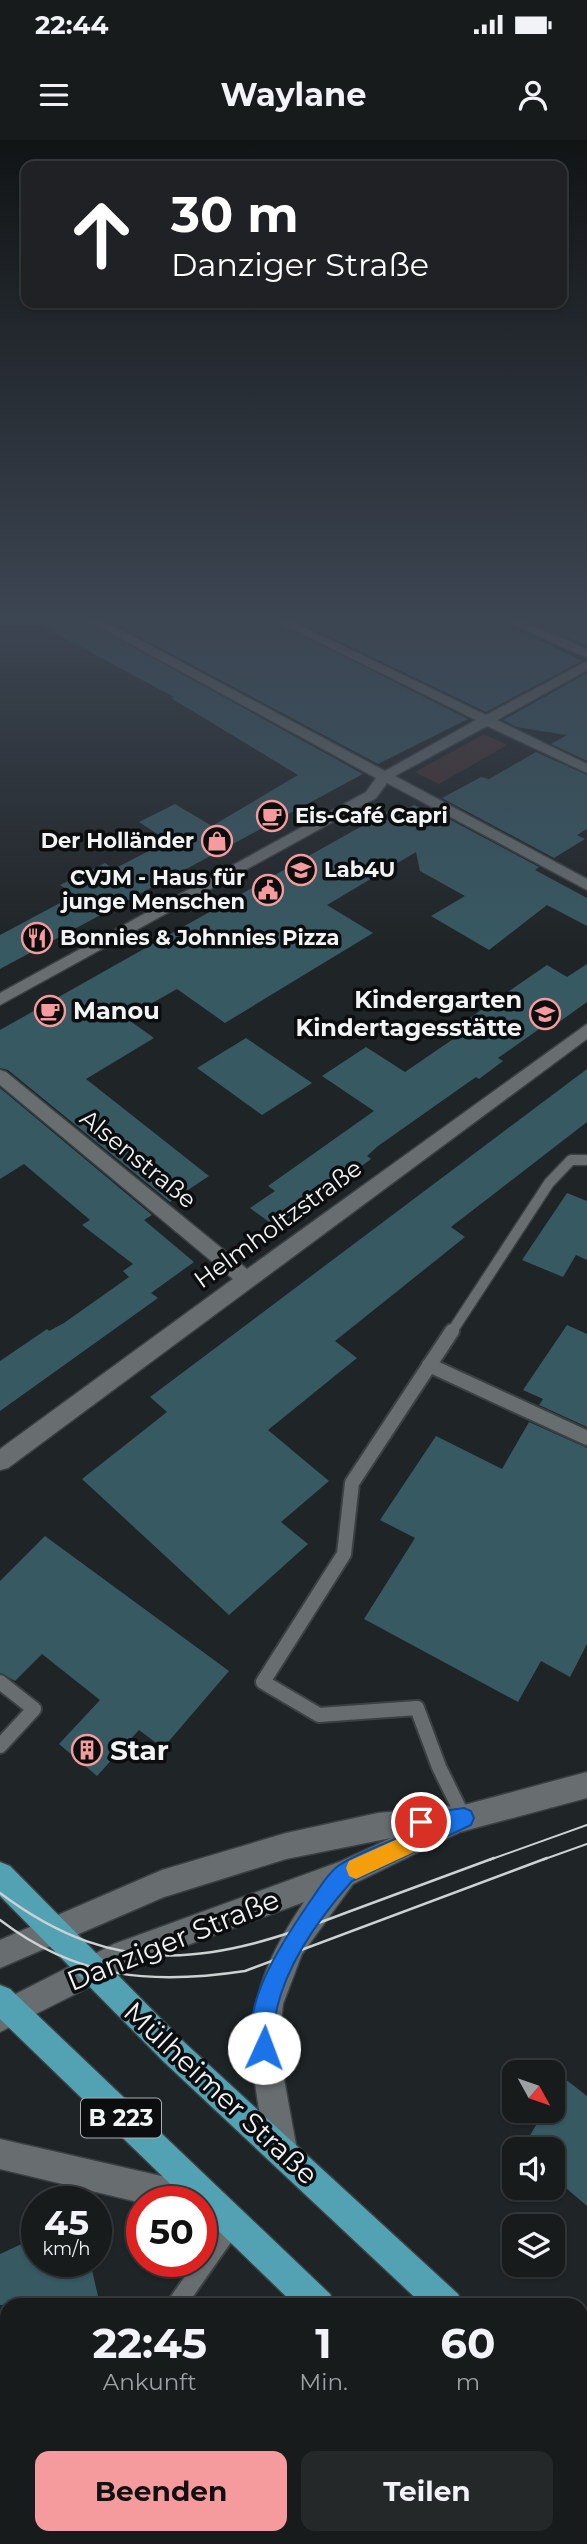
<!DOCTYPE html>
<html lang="de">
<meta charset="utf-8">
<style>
:root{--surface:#171b1c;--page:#242829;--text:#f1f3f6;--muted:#9ea1a3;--line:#36393b;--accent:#f59b9d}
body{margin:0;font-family:Montserrat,sans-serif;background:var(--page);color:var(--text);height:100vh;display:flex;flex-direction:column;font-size:26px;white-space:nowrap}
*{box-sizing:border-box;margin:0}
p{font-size:23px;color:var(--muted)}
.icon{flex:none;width:38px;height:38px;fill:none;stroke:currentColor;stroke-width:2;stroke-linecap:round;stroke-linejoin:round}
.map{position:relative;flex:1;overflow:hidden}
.drawer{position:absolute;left:0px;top:2158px;width:588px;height:247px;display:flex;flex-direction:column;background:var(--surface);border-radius:21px 21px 0 0;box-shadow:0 2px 5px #0004,0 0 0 2px var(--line)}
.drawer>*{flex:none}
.guide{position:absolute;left:21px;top:21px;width:546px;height:147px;border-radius:14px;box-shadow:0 2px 5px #0004,0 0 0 2px var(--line);background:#202124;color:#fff;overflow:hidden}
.needle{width:46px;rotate:130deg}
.tools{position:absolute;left:502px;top:1920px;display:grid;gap:14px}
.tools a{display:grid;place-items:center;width:63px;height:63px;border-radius:14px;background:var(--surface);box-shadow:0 2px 5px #0004,0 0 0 2px var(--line);font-size:35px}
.speed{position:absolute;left:21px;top:2046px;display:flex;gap:14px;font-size:35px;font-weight:700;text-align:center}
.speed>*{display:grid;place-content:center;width:91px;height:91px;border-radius:50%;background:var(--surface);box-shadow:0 2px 5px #0004,0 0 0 2px var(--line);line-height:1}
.speed small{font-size:18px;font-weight:400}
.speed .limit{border:10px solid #d22;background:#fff;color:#111}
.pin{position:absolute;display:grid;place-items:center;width:60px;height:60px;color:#fff;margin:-30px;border:4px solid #fff;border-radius:50%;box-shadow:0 2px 7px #0007}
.me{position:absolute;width:77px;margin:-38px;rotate:2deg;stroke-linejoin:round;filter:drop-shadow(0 0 5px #0008)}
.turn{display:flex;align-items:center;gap:24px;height:147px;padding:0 35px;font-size:32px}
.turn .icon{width:91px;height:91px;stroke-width:2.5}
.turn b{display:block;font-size:49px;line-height:60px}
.eta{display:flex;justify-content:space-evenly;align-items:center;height:119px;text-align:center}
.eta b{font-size:42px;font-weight:700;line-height:49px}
.action{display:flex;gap:14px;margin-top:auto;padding:14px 35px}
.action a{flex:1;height:80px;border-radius:14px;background:var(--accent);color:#111;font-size:28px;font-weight:700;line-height:80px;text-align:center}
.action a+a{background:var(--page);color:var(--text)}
.status{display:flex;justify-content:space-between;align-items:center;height:49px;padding:0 35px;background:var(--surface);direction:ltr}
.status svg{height:19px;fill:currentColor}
header{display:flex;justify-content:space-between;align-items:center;height:91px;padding:0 35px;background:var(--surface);font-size:32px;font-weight:700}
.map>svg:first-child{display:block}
.green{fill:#442f2f}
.building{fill:#375962}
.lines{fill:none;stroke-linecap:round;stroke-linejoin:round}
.lane-far2-casing{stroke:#3b4042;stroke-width:13}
.lane-far1-casing{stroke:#3b4042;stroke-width:18}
.lane-casing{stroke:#3b4042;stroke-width:22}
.street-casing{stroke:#3b4042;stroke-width:3}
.secondary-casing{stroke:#3b4042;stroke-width:3}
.primary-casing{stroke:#3b4042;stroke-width:3}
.lane-far2{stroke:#686e70;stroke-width:10}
.lane-far1{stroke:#686e70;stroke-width:14}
.lane{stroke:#686e70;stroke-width:18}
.street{fill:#686e70;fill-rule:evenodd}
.secondary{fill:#686e70;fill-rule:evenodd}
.primary{fill:#52a2b4;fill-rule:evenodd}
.tram-far1{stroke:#ccd1d2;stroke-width:2}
.tram{stroke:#ccd1d2;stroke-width:2.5}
.route{fill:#1a73e8;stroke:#114b97;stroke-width:2}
.slow{fill:#f59e0b}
.labels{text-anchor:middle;stroke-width:7;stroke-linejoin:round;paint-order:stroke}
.far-poi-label{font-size:21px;font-weight:bold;fill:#f0f4f5;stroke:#0b0d0e;text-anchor:start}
.shield{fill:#0b0d0e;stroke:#abafb0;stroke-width:2}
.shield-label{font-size:23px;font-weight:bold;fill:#f0f4f5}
.poi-label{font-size:24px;font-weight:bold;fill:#f0f4f5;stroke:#0b0d0e;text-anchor:end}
.street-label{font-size:24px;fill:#f0f4f5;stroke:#0b0d0e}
.near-poi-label{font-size:28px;font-weight:bold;fill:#f0f4f5;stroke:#0b0d0e;text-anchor:start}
.near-street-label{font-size:28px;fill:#f0f4f5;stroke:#0b0d0e}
</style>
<div class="status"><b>22:44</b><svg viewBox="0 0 49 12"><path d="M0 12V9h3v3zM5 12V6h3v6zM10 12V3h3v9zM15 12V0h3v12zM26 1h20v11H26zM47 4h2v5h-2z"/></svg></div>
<header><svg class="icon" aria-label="menu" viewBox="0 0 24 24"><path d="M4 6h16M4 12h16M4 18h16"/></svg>Waylane<svg class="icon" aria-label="person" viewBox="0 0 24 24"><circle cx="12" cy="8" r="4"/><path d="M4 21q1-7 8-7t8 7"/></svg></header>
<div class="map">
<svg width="587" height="2404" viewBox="0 0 587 2404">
<rect width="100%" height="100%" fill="#1f2426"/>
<path class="green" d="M484,594L507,605L439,644L415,632Z"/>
<path class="building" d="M20,474H74L363,634L0,829V795L75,755L60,745L105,723L114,729L168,701L139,682L175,664L212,686L298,635L171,558L174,557Z
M96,474H260L468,579L378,624Z
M282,474H487L582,521L486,572Z
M510,474H587V506Z
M587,533V621L551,604L567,595L516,587L503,580Z
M536,612L587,635V689L577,695L585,699L554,718L442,658L481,637L489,639Z
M401,664L408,668L414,665L423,669L426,667L539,727L535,730L587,758V786L547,765L489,810L431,776L465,756L420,731L416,712L327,765L373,793L225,883L177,849L126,878L154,898L86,939L209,1036L170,1062L8,930L0,928V890Z
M587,824V862L548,890L542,887L498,918L503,921L479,939L476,937L378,1006L367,1016L371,1019L346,1038L276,1087L250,1068L275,1051L268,1046L374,971L322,936L366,907L405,932L459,895L452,890L547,825L567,837Z
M246,898L312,943L262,975L197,928Z
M587,929V982L451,1087L465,1097L335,1201L357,1218L268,1290L329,1341L281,1382L308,1404L229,1475L82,1339L167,1272L150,1257Z
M0,948L152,1075L144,1080L194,1122L151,1153L158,1158L0,1271V1221L47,1189L49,1191L64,1183L129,1137L123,1131L133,1124L82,1085L90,1080L24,1024L0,1039Z
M567,1053L587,1061V1120L576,1115L563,1137L522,1120Z
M567,1185L587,1194V1287L539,1265L543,1259L523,1250Z
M529,1282L587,1308V1504L570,1537L541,1521L518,1562L364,1479L415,1398L380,1380L436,1296L502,1329Z
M45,1396L229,1531L163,1608L139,1590L97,1636L59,1604L100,1560L42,1514L15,1541L0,1533V1441Z
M564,1938L587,1956V2066L553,2037V2009H522L545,1970H553V1956Z
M37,2097V2121H90L100,2165H0V2114Z"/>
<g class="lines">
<g class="lane-far2-casing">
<path id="lane-far2" d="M451,1193L549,1043L571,1020H587"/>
</g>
<g class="lane-far1-casing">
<path id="lane-far1" d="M452,1191L352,1343L344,1414L263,1542L319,1575L417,1568L439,1627L464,1678
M429,1225L587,1298
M0,1542L34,1569L0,1606"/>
</g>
<g class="lane-casing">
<path id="lane" d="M176,2165L232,2085
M188,2398L194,2404
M400,2404L404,2398"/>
</g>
<g class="street-casing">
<path id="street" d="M76,474H91L385,631L476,580L262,474H277L486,575L587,521V530L497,580L587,624V633L487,586L395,636L587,739V750L387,643L376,658L0,865V853L366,652L376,638Z
M489,474H504L587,509V518Z
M587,884V899L8,1328L0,1330V1309L233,1139L0,945V930L6,932L247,1129Z"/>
</g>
<g class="secondary-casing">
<path id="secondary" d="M587,1632V1658L460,1692L353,1744L302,1814L283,1864L280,1894L282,1928L297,2010L293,2021L282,2025L271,2021L267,2010C245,1905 241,1854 304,1762L131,1826L0,1892V1862L114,1804L339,1722L391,1698L286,1719L164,1757L0,1828V1800L162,1730L286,1693L378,1673L464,1665Z
M0,1999L209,2047L220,2052L225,2063L220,2074L209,2079L201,2077V2062L142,2063L0,2029Z"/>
</g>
<g class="primary-casing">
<path id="primary" d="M0,1722L10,1726L184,1902L458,2154L463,2165H423L164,1922L0,1756Z
M0,1845L10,1849L330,2154L335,2165H295L201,2074V2062H189L0,1879Z
M581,2280L587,2282V2320L581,2318Z
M581,2395L585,2404H546L543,2398Z"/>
</g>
<use href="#lane-far2" class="lane-far2"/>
<use href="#lane-far1" class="lane-far1"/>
<use href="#lane" class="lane"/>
<use href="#street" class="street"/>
<use href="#secondary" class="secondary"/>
<use href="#primary" class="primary"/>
<path class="tram-far1" d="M489,1720L587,1685
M542,1720L587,1704"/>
<path class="tram" d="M0,1753C121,1844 217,1822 348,1772C397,1754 445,1736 494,1718
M0,1780C77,1839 152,1845 245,1831L547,1718"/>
</g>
<linearGradient id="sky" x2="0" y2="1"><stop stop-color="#111415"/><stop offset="0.59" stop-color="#3c4552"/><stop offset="1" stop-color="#3c4552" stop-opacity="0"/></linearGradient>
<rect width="587" height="810" fill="url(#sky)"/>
<path class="route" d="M464,1668L471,1671L474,1678L471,1685L352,1741C320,1777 288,1821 277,1868C273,1884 278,1901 272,1916L264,1920L256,1916C236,1868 285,1798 311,1760C319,1749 327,1734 338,1726C360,1711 391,1702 416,1690L411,1682L414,1675Z"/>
<path class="slow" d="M424,1687L431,1690L434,1697L431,1704L356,1739L349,1736L346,1728L349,1721Z"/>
<defs>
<g id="cafe-ring" transform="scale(1.575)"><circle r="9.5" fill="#0b0d0e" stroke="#f59b9d" stroke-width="1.5"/><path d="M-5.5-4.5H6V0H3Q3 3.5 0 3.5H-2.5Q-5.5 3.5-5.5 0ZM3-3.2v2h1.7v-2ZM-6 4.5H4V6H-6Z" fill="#f59b9d"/></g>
<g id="shop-ring" transform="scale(1.575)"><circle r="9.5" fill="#0b0d0e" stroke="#f59b9d" stroke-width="1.5"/><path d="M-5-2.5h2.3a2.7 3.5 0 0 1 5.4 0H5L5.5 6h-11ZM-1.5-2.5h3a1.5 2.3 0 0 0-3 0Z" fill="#f59b9d"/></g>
<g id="university-ring" transform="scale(1.575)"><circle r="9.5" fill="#0b0d0e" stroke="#f59b9d" stroke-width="1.5"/><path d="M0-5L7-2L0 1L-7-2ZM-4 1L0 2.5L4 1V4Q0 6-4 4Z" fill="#f59b9d"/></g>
<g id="civic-ring" transform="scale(1.575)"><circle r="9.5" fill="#0b0d0e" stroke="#f59b9d" stroke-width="1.5"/><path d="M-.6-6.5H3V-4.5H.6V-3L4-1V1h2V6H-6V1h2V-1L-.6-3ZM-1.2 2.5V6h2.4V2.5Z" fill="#f59b9d"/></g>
<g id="restaurant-ring" transform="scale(1.575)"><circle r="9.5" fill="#0b0d0e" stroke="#f59b9d" stroke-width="1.5"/><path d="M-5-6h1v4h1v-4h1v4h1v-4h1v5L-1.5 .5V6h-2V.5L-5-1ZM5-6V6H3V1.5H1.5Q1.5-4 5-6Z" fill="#f59b9d"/></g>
<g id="school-ring" transform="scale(1.575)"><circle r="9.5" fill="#0b0d0e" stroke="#f59b9d" stroke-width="1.5"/><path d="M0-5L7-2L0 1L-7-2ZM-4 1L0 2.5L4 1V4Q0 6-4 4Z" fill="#f59b9d"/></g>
<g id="building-ring" transform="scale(1.575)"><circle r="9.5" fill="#0b0d0e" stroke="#f59b9d" stroke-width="1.5"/><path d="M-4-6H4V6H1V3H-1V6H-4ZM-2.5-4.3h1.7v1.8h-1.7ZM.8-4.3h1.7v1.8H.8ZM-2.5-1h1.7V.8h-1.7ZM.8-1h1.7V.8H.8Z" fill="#f59b9d"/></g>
</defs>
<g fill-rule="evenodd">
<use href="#cafe-ring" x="272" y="676"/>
<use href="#shop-ring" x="217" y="701"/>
<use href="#university-ring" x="301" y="730"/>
<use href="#civic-ring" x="268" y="750"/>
<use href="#restaurant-ring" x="37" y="798"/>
<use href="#cafe-ring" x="50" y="871"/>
<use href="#school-ring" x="545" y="874"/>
<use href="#building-ring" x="87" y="1610"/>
</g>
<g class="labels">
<g class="far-poi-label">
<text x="295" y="683">Eis-Café Capri</text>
<text x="194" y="708" text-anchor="end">Der Holländer</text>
<text x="324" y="737">Lab4U</text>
<text x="245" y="745" text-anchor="end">CVJM - Haus für<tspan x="245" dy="24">junge Menschen</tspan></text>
<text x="60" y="805">Bonnies &amp; Johnnies Pizza</text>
</g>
<rect class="shield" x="81" y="1958.5" width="80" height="39" rx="5"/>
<g class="shield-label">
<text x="121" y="1986">B 223</text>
</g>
<g class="poi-label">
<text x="522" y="868">Kindergarten<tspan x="522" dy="28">Kindertagesstätte</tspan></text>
<text x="73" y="879" text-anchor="start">Manou</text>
</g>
<g class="street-label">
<text transform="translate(138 1019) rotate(39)" y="8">Alsenstraße</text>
<text transform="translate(278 1084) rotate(-36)" y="8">Helmholtzstraße</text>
</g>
<g class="near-poi-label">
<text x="110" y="1620">Star</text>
</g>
<g class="near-street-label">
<text transform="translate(173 1800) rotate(-22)" y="10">Danziger Straße</text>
<text transform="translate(221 1953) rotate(43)" y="10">Mülheimer Straße</text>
</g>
</g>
</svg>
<div class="tools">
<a><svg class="needle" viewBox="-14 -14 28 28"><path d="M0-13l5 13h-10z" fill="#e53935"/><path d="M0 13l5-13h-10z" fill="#9ea1a3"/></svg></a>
<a><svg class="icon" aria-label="sound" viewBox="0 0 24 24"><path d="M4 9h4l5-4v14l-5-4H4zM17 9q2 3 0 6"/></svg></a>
<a><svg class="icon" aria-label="layers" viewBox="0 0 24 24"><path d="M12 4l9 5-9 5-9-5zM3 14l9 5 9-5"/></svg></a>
</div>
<div class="speed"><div>45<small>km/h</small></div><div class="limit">50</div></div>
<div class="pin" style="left:421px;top:1682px;background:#d93025"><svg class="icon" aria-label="arrive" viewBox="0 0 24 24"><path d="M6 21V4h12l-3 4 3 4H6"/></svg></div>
<svg class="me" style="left:264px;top:1908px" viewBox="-20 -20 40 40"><circle r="19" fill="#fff"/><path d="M0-13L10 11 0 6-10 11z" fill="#1a73e8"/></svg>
<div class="guide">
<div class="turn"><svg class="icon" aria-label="ahead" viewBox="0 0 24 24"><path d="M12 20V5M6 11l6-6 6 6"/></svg><div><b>30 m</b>Danziger Straße</div></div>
</div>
<section class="drawer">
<div class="eta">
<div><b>22:45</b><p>Ankunft</p></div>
<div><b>1</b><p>Min.</p></div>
<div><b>60</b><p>m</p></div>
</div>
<div class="action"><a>Beenden</a><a>Teilen</a></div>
</section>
</div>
